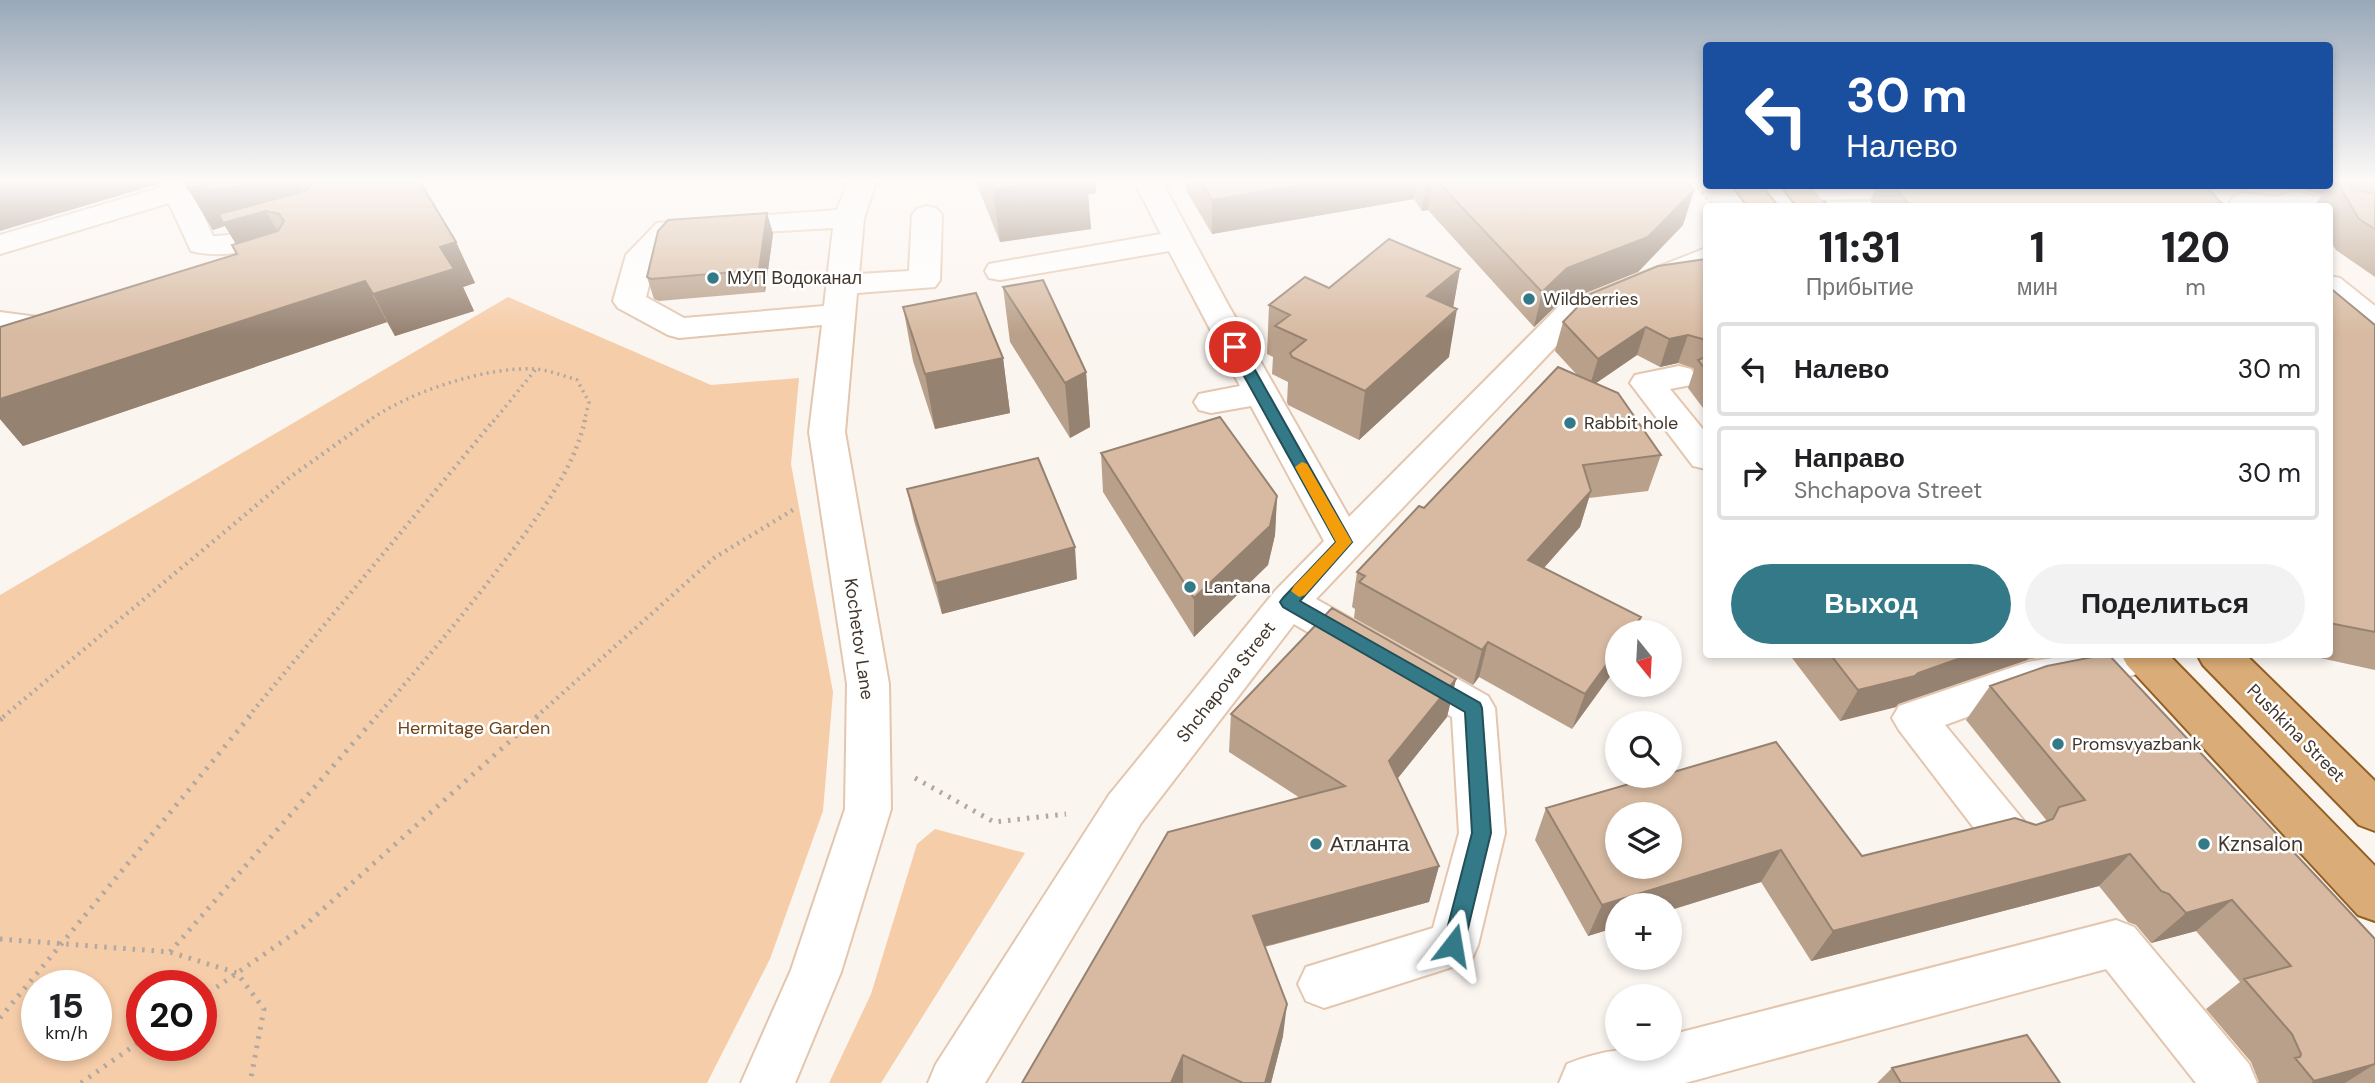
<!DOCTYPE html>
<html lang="ru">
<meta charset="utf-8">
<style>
:root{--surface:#fff;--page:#f2f2f2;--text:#202124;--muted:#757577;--line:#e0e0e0;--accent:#347987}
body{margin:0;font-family:"DM Sans",sans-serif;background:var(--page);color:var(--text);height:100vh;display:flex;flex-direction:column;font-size:26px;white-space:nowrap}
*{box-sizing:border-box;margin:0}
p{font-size:23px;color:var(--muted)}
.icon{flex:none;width:38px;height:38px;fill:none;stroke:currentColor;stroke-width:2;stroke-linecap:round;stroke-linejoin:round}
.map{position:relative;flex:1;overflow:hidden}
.drawer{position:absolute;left:1703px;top:203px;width:630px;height:455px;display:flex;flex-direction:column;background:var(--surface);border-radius:7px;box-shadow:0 4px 10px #0003}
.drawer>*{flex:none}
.hud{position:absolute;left:1703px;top:42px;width:630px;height:147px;border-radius:7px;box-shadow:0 4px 10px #0003;background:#1a4fa0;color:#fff;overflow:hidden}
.needle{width:46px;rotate:162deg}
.tools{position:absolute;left:1605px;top:620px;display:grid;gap:14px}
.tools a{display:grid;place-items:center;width:77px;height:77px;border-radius:50%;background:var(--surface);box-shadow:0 4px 10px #0003;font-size:35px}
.speed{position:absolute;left:21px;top:970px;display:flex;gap:14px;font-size:35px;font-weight:700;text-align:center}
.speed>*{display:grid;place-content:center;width:91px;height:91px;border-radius:50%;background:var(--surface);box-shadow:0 4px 10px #0003;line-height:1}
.speed small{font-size:18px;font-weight:400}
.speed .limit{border:10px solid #d22;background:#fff;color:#111}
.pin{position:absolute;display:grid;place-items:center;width:60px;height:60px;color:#fff;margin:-30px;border:4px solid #fff;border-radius:50%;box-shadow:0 2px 7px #0007}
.me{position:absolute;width:77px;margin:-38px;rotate:14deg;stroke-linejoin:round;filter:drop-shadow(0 0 5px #0008)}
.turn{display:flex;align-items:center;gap:24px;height:147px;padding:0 28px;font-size:32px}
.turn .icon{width:91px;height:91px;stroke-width:2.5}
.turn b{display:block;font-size:49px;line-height:60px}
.eta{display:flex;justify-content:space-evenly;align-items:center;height:119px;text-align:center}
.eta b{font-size:42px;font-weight:800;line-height:49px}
.primary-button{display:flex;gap:14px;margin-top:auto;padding:14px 28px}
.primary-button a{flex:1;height:80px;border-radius:42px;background:var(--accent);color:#fff;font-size:28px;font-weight:800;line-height:80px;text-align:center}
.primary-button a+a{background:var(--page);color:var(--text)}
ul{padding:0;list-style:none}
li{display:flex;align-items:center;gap:21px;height:94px;margin:0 14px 10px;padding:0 14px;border:4px solid var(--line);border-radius:7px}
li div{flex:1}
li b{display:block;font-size:26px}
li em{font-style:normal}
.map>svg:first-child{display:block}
.green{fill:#f6cda9;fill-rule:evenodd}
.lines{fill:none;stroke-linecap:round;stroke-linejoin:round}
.minor-casing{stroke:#e3c6ad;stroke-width:4}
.major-casing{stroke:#945e22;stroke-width:4}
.path-far2{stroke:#b0a8a1;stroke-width:3.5;stroke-dasharray:2 4.5;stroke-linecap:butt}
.path-far1{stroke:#b0a8a1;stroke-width:4.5;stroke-dasharray:2 5;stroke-linecap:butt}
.path{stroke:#b0a8a1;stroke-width:5;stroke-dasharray:2.5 7;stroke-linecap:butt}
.minor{fill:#fff;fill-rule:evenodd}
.major{fill:#daac77;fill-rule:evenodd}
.wall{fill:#b9a08a}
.shaded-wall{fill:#968271}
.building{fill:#d7baa1;stroke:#968271;stroke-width:2;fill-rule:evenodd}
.route{fill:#347987;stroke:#224f58;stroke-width:2}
.slow{fill:#f59e0b}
.poi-dot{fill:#347987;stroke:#fff;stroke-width:2.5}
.labels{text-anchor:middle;stroke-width:5;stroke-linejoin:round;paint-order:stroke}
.poi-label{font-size:18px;fill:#41362c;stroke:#fff;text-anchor:start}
.street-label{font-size:18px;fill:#41362c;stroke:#fff}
.park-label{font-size:18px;fill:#6f4315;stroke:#fff}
.near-poi-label{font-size:21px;fill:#41362c;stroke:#fff;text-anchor:start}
</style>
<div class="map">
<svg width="2375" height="1083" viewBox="0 0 2375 1083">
<rect width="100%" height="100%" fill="#fbf5f0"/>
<path class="green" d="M508,297L711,385L799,378L791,464L833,692L823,811L770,959L707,1083H0V595ZM37,985H96V1045H37ZM142,985H201V1045H142Z
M935,829L1025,853L881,1083H829L871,994L917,844Z"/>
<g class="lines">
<g class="minor-casing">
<path id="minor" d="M160,182H221L217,188L194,195L213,236C240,237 269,220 295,227L299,233L295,239C261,248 226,260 191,251L169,203L0,254V235L162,187Z
M848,182H876L864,218L859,274L909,271L912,215L917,209L927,206L937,209L942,215L940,280L935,287L857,293L845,432L889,684L891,809L841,972L795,1083H741L791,970L845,809L847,684L809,432L822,325L679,338L668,335L618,308L613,301L626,255L657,223L837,210ZM833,228L824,306L684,318L646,297L656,258L675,237Z
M1138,182H1168L1165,187L1226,301L1349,517L1559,306L1706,248V268L1581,320L1316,599L1488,696L1495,708L1505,833L1478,945L1471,961L1324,1008L1306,1001L1298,984L1306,967L1433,928L1459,833L1452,717L1294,624L1141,823L985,1083H928L936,1064L1109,795L1275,591L1324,541L1251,406L1211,413L1199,410L1194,402L1199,394L1240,386L1169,251L1000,280L989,278L985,271L989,264L1000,262L1161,234L1136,185Z
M1790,186H1879L1882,190L1878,196L1868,199L1800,200L1790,197L1786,191Z
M2294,191L2329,200L2334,206L2329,212V206H2233L2230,202L2234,196L2244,193L2276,197Z
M2329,276L2340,278L2375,306V332L2364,329L2329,301Z
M0,312L75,322L80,329L75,336L64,339L0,332Z
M1679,366L1691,369L1696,377L1691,385L1670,389L1706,433V469L1693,466L1630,383L1635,375Z
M2079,654L2165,656L2159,668C2117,681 2075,686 2032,695C2003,701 1974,715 1945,725L2024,821L2030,835L2024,849L2007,855L1990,849L1899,730L1892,718L1899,706L2028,662Z
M2116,920L2134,927L2249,1064L2257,1083H2196L2106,969L1685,1083H1559L1567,1064C1604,1049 1630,1048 1670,1048V1035Z"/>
</g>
<g class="major-casing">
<path id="major" d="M1733,186H1761L1777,206H1748Z
M1782,186H1811L1827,206H1797Z
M2121,654H2168L2375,866V921L2358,915L2127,665Z
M2197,654H2245L2375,781V831L2359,825L2203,665Z"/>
</g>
<path class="path-far2" d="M1694,182L1713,206
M367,422C406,393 486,366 535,369C549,370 564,376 577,380L589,402L584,422
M493,422L536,369"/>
<path class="path-far1" d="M3,717L289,478L370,420
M248,717L494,420
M376,717C421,666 464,614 506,559C537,518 573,472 585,420
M536,717L714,558L796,508"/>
<path class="path" d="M0,720L5,716
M915,778L994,822L1066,814
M0,939L170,952L237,973L264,1009L250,1083
M170,952L377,716
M201,998L302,928L538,716
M0,1018L250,716
M81,1083L142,1040"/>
<use href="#minor" class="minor"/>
<use href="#major" class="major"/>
</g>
<path class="wall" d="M185,182H420L456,242L475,283L463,287L474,311L395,336L387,322L23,446L0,419V327L237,254L236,244L225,226L213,230Z
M976,182H1096V193L1088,194L1091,229L1000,242Z
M1186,182H1687L1694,190L1683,225L1638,272L1558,304L1534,327L1428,210L1422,211L1414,199L1212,234L1186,190Z
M2329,182H2375V277L2336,250L2329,239V206H2314L2322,195L2303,190L2300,186H2329Z
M1877,186H2206L2224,206H1874L1870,201Z
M767,213L773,234L765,292L659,301L654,299L647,277Z
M1706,259V412L1688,388L1694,370L1693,368L1678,363L1660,367L1637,355L1596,383L1661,455L1648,491L1589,498L1580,527L1544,568L1641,617L1636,632H1617L1572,729L1479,677L1473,685L1354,618L1355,609L1352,607L1357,572L1424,508L1578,376L1555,351L1563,322Z
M1460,269L1453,307L1449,357L1359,440L1288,405L1287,402L1288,382L1272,374L1273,357L1267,354L1269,305L1329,288Z
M1003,287L1086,372L1090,427L1070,438L1010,342Z
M2329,287L2375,325V670L2302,654H2329Z
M903,307L1003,358L1010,413L935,429L913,361Z
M1101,453L1277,496L1275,535L1268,565L1194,637L1103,492Z
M907,489L1077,579L942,614L914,521Z
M1789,654H2048L2047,656L2027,660L1898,704L1896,707L1840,721Z
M1456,679L1447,717L1397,779L1439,866L1429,902L1265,947L1283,1036L1271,1083H1022L1300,798L1229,752L1231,714Z
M1990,686L2375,939V1083H2257L2259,1082L2251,1062L2206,1009L2240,982L2196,931L2151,943L2136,925L2128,922L2099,886L1811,961L1761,882L1588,936L1535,840L1546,808L1862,856L2036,825L2047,821L1966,720Z
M1892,1068L2060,1083H1877Z"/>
<path class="shaded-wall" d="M0,182H159L158,184L0,231Z
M255,182H299L315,211L279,214L266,211L289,251L248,264L225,226L213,230L188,189L206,184Z
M1044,182H1096V193L1088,194L1091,229L1000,242L993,189Z
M1318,182H1416L1414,199L1212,234V200Z
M1426,182H1432L1428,210L1422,211Z
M1694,190L1683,225L1638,272L1558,304L1534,327L1542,292L1567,268Z
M767,213L773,234L765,292L759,270Z
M456,242L475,283L463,287L474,311L395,336L373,294L440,247Z
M1460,269L1452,314L1457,309L1449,357L1359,440L1365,391L1427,296Z
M365,281L387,322L23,446L0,419V399Z
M1646,327L1637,355L1589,388L1598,359Z
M1688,335L1678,363L1660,367L1669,339Z
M1003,358L1010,413L935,429L925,374Z
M1086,372L1090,427L1070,438L1065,383Z
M1591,491L1580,527L1519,596L1528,560Z
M1277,496L1275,535L1268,565L1194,637V598Z
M1075,547L1077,579L942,614L936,583Z
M1641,617L1636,632H1630Z
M1488,642L1479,677L1473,685L1482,650Z
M1617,650V667L1572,729L1585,694Z
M1972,654H2031L2027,660L1898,704L1896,707L1840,721L1858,690L1918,673Z
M1456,679L1447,717L1382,798L1389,761Z
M1781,850L1761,882L1670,910V905H1617V927L1588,936L1602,905Z
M2130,854L2099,886L1811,961L1833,931Z
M1439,866L1429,902L1251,950L1253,916Z
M2232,900L2196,931L2151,943L2186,913Z
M1287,1004L1283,1036L1271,1083H1265Z
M1183,1055V1083H1171Z
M2375,1064L2345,1083H2311L2314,1081Z"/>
<path class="building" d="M185,182H255L236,187L209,190L206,184L188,189Z
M311,182H420L456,242L440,247L454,269L373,294L365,281L0,399V327L237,254L232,245L278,231L284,221L279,214L266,211L223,223L219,214L305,191L312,183Z
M991,182H1044L993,189Z
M1201,182H1318L1212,200Z
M1438,182H1687L1694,190L1648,237L1567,268L1542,292Z
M2337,182H2349L2351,189L2375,194V229L2359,219Z
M1894,186H2206L2224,206H1910Z
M767,213L759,270L651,279L647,277L658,231L668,220Z
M1389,239L1460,269L1427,296L1457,309L1365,391L1292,357L1290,353L1306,340L1275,326L1290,315L1269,305L1305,277L1329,288Z
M1706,259V345L1703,339L1688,335L1669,339L1646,327L1598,359L1563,322L1590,294L1658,266Z
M1043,280L1086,372L1065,383L1003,287Z
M2329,287L2375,325V632L2329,623Z
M976,293L1003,358L925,374L903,307Z
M1706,353V370L1698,360L1703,358Z
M1558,367L1618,393L1661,455L1583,465L1591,491L1528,560L1641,617L1630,632H1617V650L1585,694L1488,642L1482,650L1359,582L1365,576L1357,572L1419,506L1424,508Z
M1220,417L1277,496L1270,526L1194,598L1101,453Z
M1038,458L1075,547L936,583L907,489Z
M1332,608L1456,679L1389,761L1439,866L1253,916L1287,1004L1265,1083H1243L1183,1055L1171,1083H1022L1168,832L1345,786L1231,714Z
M1830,654H1972L1918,673L1915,676L1858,690Z
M2108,654L2375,939V1064L2314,1081L2295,1058L2300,1057L2301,1054L2292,1034L2244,979L2291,966L2232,900L2186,913L2169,894L2161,891L2130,854L1833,931L1781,850L1602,905L1546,808L1660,775H1670V773L1776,742L1862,856L2015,818L2036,825L2053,819L2059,807L2085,800L1990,686L2047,666ZM1617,814H1670V866H1617Z
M2027,1035L2060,1083H1901L1892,1068Z"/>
<linearGradient id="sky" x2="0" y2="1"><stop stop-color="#99a8b8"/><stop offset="0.54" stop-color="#fdfaf8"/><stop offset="1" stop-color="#fdfaf8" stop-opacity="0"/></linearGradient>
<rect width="2375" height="334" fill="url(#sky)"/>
<path class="route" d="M1235,342L1242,347L1352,542L1300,601L1480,703L1482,708L1491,833L1464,945L1461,952L1453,955L1446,952L1443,945L1472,833L1465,712L1283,607L1280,602L1283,598L1336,542L1228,347Z"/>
<path class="slow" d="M1302,462L1307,464L1352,542L1305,595L1299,597L1291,591L1294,586L1336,542L1295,467Z"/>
<g class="poi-dot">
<circle cx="713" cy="278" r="7"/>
<circle cx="1529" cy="299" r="7"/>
<circle cx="1570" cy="423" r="7"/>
<circle cx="1190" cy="587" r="7"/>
<circle cx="2058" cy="744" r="7"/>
<circle cx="1316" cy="844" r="7"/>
<circle cx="2204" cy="844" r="7"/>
</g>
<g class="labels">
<g class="poi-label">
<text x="727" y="284">МУП Водоканал</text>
<text x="1543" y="305">Wildberries</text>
<text x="1584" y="429">Rabbit hole</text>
<text x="1204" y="593">Lantana</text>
<text x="2072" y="750">Promsvyazbank</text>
</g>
<g class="street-label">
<text transform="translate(859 639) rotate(82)" y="6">Kochetov Lane</text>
<text transform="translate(1226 682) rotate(-52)" y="6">Shchapova Street</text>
<text transform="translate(2296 733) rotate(45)" y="6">Pushkina Street</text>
</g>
<g class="park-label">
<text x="474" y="734">Hermitage Garden</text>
</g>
<g class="near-poi-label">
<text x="1330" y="851">Атланта</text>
<text x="2218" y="851">Kznsalon</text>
</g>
</g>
</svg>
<div class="tools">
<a><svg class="needle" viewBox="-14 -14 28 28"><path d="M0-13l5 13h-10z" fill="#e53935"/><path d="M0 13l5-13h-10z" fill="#757577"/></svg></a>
<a><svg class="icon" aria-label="search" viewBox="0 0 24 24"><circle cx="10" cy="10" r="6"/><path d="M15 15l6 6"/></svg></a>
<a><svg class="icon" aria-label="layers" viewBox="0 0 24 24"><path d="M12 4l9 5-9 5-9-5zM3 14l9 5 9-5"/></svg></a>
<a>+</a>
<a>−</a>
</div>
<div class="speed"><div>15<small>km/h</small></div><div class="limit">20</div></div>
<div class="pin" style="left:1235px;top:347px;background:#d93025"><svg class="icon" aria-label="arrive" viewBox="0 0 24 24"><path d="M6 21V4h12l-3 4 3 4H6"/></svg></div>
<svg class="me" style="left:1453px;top:945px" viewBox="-20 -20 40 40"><path d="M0-17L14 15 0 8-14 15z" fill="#347987" stroke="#fff" stroke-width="4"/></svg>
<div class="hud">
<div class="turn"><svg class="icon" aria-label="left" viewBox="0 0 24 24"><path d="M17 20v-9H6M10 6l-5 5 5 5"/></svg><div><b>30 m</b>Налево</div></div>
</div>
<section class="drawer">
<div class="eta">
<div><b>11:31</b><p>Прибытие</p></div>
<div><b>1</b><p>мин</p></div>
<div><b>120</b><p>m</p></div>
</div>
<ul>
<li><svg class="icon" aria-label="left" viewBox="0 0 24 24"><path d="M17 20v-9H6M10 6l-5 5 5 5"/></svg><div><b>Налево</b></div><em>30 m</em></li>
<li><svg class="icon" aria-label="right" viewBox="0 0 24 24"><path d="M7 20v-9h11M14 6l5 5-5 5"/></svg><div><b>Направо</b><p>Shchapova Street</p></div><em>30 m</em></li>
</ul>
<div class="primary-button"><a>Выход</a><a>Поделиться</a></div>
</section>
</div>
